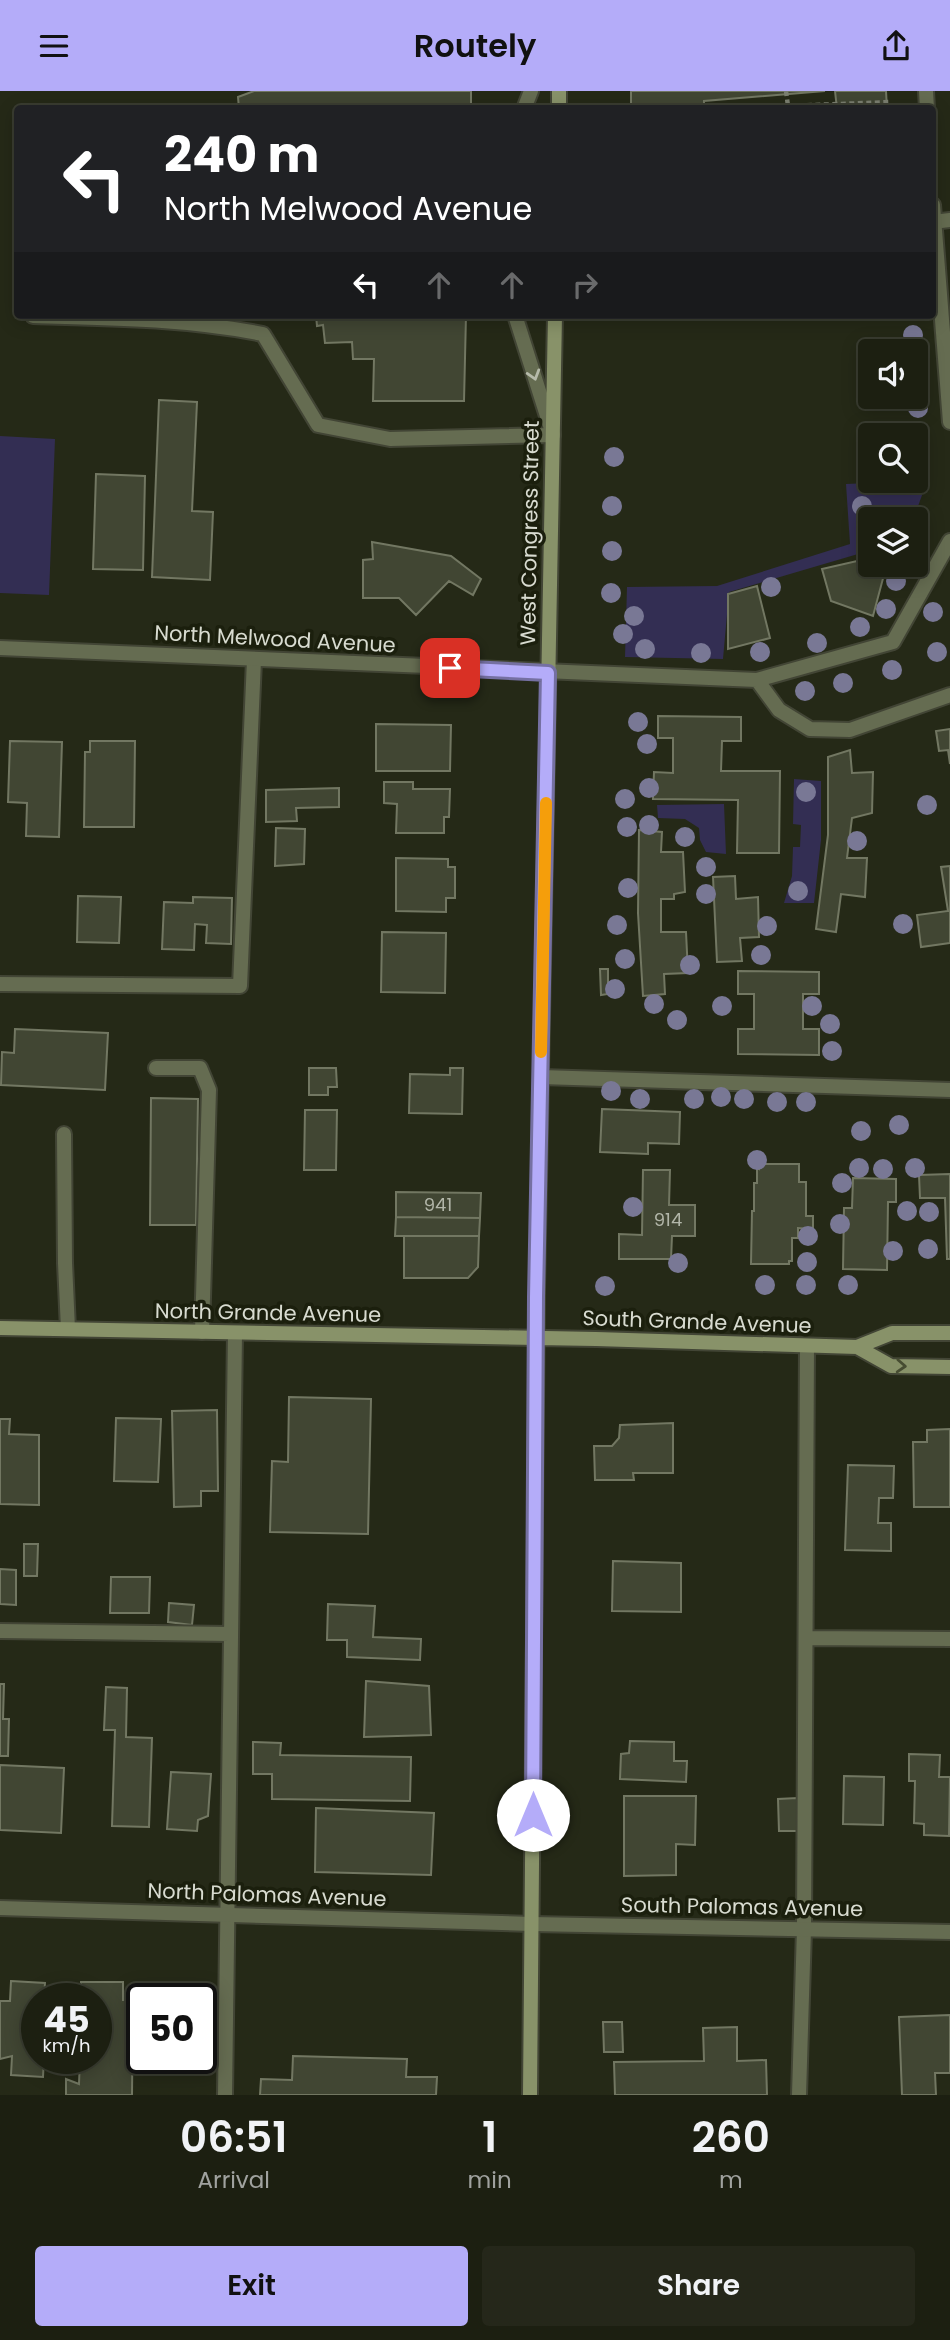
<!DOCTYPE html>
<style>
:root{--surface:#1c1f11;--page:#25271a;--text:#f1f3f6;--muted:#a0a29f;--line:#3a3d31;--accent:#b4acf9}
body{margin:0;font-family:Poppins,sans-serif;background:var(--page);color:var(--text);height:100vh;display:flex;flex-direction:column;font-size:26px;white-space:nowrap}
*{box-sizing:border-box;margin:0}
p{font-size:23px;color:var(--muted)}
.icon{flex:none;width:38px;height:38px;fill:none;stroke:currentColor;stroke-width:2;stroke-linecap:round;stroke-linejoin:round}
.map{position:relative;height:2004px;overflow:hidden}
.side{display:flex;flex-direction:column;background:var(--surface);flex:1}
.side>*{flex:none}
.banner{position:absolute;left:14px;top:14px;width:922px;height:214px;border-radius:7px;box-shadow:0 4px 18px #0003,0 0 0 2px var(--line);background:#202124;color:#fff;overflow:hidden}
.controls{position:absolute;left:858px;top:248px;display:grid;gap:14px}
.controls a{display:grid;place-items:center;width:70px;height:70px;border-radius:7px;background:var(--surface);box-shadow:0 4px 18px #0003,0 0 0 2px var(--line);font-size:35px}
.speed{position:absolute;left:21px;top:1892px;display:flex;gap:14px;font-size:35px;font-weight:700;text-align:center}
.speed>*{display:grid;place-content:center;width:91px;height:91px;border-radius:50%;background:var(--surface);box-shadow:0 4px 18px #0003,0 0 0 2px var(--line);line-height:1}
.speed small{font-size:18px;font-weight:400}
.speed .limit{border:4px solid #111;border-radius:10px;background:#fff;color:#111}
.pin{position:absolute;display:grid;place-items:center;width:60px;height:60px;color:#fff;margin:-30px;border-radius:14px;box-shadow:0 4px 10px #0006}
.me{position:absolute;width:77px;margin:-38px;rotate:0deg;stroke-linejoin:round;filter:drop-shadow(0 0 5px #0008)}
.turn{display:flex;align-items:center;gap:24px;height:147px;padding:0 35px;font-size:32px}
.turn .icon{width:91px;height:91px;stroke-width:2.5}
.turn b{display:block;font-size:49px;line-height:60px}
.lanes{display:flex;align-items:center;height:66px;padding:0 35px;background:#0003;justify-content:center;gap:35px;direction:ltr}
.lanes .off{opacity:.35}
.eta{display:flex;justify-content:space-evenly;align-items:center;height:119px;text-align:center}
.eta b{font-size:42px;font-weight:600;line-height:49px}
.cta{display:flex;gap:14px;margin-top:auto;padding:14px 35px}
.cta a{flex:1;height:80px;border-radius:7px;background:var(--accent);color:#111;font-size:28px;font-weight:600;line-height:80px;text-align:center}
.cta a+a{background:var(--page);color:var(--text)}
header{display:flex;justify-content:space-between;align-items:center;height:91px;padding:0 35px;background:var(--accent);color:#111;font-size:32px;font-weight:600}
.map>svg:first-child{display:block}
.green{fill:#332e53}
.building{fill:#414633;stroke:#727762;stroke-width:2}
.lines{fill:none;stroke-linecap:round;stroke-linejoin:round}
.service-casing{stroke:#424535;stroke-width:18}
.minor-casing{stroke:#424535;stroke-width:18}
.secondary-casing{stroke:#424535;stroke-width:18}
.path{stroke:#7b7f70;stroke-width:4.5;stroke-dasharray:5 3.5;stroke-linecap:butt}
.service{stroke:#656c51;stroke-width:14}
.minor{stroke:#656c51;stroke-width:14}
.secondary{stroke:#889269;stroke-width:14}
.tree{fill:#797895}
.oneway{stroke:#b6baaa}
.oneway2{stroke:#474d32}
.route-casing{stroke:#7570a2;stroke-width:18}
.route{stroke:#b4acf9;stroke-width:12}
.slow{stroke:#f59e0b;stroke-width:12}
.labels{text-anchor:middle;stroke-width:7;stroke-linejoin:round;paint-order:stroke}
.number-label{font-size:18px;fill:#b2b6a9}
.street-label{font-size:21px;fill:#d8dbd0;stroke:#1b1f0d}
</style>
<header><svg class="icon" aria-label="menu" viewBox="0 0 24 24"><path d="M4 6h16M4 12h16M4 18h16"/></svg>Routely<svg class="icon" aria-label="share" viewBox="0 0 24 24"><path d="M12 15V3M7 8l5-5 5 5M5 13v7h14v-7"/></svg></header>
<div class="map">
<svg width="950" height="2004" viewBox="0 0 950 2004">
<rect width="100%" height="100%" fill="#252917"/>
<path class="green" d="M0,345L55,348L49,504L0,502Z
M929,385L913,429H870V467L858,463L729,501L723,568L625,566L627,496L717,495L850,453L846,393L915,390V387Z
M794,688L821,690V749L814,812H784L792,785L793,756H800L801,734L793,733Z
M724,713L726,763L706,761L700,749L699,737L685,728L658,727L657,714Z"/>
<path class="building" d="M254,0H471V18H239L238,6Z
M631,0H825L704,10V18H631Z
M835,0H886L887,18H837Z
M316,224H466L464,310H373L374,268H353L352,251L325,252L323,234L317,235Z
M159,309L197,311L192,420L213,421L210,489L152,486Z
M96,383L145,385L143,479L93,478Z
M372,451L451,465L481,488L473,504L449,490L416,524L399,507H363V469L373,468Z
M857,470L885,480L873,525L831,510L822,478Z
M757,495L770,547L728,558V503Z
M658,625L741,626V650H722L721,680H780L779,762H737L738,709L653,708L654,681L673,682V647H658Z
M376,633L451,634L450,680H376Z
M950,638V673L948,659L939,660L936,640Z
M10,650L62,651L59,746L26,745L27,712L8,711Z
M90,650H135L134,736H84L85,661H90Z
M850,659L852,682L873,681L872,722L852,727L847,767H867L865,806L841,803L836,841L816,838L828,744V666Z
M384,691H413V698H450L449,726H444V742H396L397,713L384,712Z
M339,697V716L296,717L297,730L266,731V699Z
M276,737L305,738L304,773L275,775Z
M639,739L662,741L661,761H683L685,801L674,803V808H661V841H686L688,882L664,883L665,903L643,905L638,822Z
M396,767L448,768V776H455V807H446V821L396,820Z
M950,775V852L921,856L917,824L948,820L941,776Z
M735,785L736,808L758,806L759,846L740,847L742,870L717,871L713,786Z
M78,805L121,806L119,852L77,851Z
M193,806L232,807L231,853L206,852L207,834L195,833L194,859L162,858L164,811L193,812Z
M382,841L446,842L445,902L381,901Z
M600,878H608V903L601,904Z
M738,880L819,881V903H803V938H819V964L738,963V938H754V903H738Z
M15,938L108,942L105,999L1,994L2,961L14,962Z
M309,977H336L337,996H328V1004H309Z
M450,977H463L462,1023L409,1022L410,983L450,984Z
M151,1007L198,1008L196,1134H150Z
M602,1018L680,1021L679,1053L648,1052V1063L600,1061Z
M305,1019H337L336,1079H304Z
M759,1073H799V1091H806V1125H813V1138L798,1137V1147H792V1170H789V1173H751L752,1120H754V1092H757V1077L759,1078Z
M643,1079H670L669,1114H695V1145H672L671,1168H619V1143L642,1144Z
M950,1083V1168H947L945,1107H920L919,1084Z
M853,1087L896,1088V1111H888L887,1179L843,1178L844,1117H852Z
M396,1101L481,1102L480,1127L396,1126Z
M396,1126L480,1127L479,1145H395Z
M404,1145H479L478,1176L468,1187H404Z
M289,1306L371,1308L368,1443L270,1441L272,1370L288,1371Z
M217,1319L218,1400H201V1415L174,1416L172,1320Z
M116,1327L161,1328L158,1391L114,1390Z
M0,1328H10L9,1343L39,1344V1414L0,1413Z
M673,1332V1382H633L634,1389H595L594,1355H612L619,1347L620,1334Z
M950,1338V1416H914L913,1351H927V1339Z
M848,1374L894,1375L893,1407H879L878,1432H891V1460L845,1459Z
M24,1453H38L37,1485H24Z
M613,1470L681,1472V1521L612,1520Z
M0,1478L16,1479V1514L0,1513Z
M111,1486H150L149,1522H110Z
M169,1512L194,1514L192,1534L168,1531Z
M328,1513L375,1515L373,1546L421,1548L420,1569L347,1566V1549H327Z
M366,1590L429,1595L431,1644L364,1646Z
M0,1593H4L3,1628H9L8,1665H0Z
M106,1596L127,1597L126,1646L152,1647L149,1736L112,1735L115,1639H104Z
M630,1650L674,1651V1670H687L686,1691L620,1688L621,1663L629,1662Z
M253,1651L281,1652L280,1664L411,1666L410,1710L272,1708V1683H253Z
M909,1663L940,1664L939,1686H950L949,1745L924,1744V1733L914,1732L915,1690H909Z
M0,1674L64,1677L61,1742L0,1739Z
M171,1681L211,1683L208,1725L198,1729L197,1740L167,1738Z
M844,1685L884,1686L883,1734L843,1733Z
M624,1705H696L695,1754L676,1753V1784L624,1785Z
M797,1707L798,1740H779L778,1708Z
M316,1717L434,1722L431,1784L315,1781Z
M11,1890L45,1892L44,1907L53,1908H37V1967H44L43,1986L11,1984L12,1965L0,1968V1910H10Z
M81,1891H123V1909H133L132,2004H66V1988L79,1993L80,1967H96V1908H81Z
M209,1899L210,1963H201V1908H163V1900Z
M950,1924V1982H935L936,2004H902L899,1926Z
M603,1931H622L623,1961H604Z
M737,1936V1970L766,1969L767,2004H615L614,1971L704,1970L703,1937Z
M293,1965L407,1968L406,1986H437L436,2004H260L261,1988L292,1989Z"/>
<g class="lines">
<g class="service-casing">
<path id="service" d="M524,18L531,0
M933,131L950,129
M33,225C110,227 187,228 263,243L318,334L390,348L553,344L515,224
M0,893L240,895L254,569
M156,977H200L209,999L202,1241
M541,986L950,999
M64,1043L65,1172L68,1238
M0,1540L230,1543
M806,1547L950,1548
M225,2004L235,1242
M799,2004L804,1838L807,1255"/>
</g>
<g class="minor-casing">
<path id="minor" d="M926,0L927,18
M933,114L950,331
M0,557L757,589L893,551L950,450
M757,589L779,619L810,638L850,639L950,604
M0,1817L532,1833L950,1841"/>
</g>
<g class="secondary-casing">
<path id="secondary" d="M559,18V0
M0,1237L596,1248L857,1256L892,1242H950
M857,1256L891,1275L950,1276
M530,2004L537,1197L555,224"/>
</g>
<path class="path" d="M786,0L788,15L891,11"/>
<use href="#service" class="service"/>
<use href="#minor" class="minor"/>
<use href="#secondary" class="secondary"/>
</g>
<g class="tree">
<circle cx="913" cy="244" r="10"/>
<circle cx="918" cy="317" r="10"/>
<circle cx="614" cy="366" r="10"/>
<circle cx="612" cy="415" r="10"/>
<circle cx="862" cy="415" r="10"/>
<circle cx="612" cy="460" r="10"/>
<circle cx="896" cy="490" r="10"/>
<circle cx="771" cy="496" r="10"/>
<circle cx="611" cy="502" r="10"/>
<circle cx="886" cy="518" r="10"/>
<circle cx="933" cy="521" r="10"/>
<circle cx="634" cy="525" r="10"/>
<circle cx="860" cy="536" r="10"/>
<circle cx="623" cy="543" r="10"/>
<circle cx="817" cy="552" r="10"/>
<circle cx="645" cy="558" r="10"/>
<circle cx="760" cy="561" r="10"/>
<circle cx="937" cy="561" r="10"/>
<circle cx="701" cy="562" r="10"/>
<circle cx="892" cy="579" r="10"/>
<circle cx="843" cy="592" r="10"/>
<circle cx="805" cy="600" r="10"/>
<circle cx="638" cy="631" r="10"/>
<circle cx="647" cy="653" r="10"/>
<circle cx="649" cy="697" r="10"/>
<circle cx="806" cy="701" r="10"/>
<circle cx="625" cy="708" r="10"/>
<circle cx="927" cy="714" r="10"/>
<circle cx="649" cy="734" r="10"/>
<circle cx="627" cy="736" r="10"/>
<circle cx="685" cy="746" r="10"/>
<circle cx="857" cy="750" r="10"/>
<circle cx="706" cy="776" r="10"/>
<circle cx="628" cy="797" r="10"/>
<circle cx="798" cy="800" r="10"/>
<circle cx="706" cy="803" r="10"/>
<circle cx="903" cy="833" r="10"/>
<circle cx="617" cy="834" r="10"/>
<circle cx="767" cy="835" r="10"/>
<circle cx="761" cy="864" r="10"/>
<circle cx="625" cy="868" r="10"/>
<circle cx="690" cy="874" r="10"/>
<circle cx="615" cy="898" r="10"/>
<circle cx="654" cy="913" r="10"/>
<circle cx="722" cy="915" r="10"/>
<circle cx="812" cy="915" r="10"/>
<circle cx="677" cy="929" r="10"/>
<circle cx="830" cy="933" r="10"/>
<circle cx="832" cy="960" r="10"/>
<circle cx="611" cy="1000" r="10"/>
<circle cx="721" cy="1006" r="10"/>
<circle cx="640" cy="1008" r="10"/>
<circle cx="694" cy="1008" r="10"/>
<circle cx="744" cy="1008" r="10"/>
<circle cx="777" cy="1011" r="10"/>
<circle cx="806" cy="1011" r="10"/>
<circle cx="899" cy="1034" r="10"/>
<circle cx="861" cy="1040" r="10"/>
<circle cx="757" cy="1069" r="10"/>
<circle cx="859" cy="1077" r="10"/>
<circle cx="915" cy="1077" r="10"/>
<circle cx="883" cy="1078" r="10"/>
<circle cx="842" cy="1092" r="10"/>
<circle cx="633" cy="1116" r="10"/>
<circle cx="907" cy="1120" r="10"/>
<circle cx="929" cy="1121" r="10"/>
<circle cx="840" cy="1133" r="10"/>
<circle cx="808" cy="1145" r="10"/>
<circle cx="928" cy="1158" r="10"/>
<circle cx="893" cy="1160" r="10"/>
<circle cx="807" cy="1171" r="10"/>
<circle cx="678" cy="1172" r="10"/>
<circle cx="765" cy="1194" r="10"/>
<circle cx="806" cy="1194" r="10"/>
<circle cx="848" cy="1194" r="10"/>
<circle cx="605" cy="1195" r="10"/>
</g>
<defs><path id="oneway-chevron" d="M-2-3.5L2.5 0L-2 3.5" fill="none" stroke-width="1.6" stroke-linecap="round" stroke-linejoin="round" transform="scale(1.75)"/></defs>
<use class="oneway" href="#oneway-chevron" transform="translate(534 284) rotate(73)"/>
<use class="oneway2" href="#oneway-chevron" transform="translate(901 1275) rotate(3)"/>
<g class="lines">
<g class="route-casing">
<path id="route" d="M450,577L548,582L536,1206L533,1724"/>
</g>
<use href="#route" class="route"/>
<path class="slow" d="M541,961L546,712"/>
</g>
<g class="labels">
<g class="number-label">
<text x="438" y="1120">941</text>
<text x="668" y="1135">914</text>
</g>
<g class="street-label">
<text transform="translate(530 442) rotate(-89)" y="7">West Congress Street</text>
<text transform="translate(275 548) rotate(3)" y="7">North Melwood Avenue</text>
<text transform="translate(268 1222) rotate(1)" y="7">North Grande Avenue</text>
<text transform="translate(697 1231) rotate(2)" y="7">South Grande Avenue</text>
<text transform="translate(267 1804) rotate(2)" y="7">North Palomas Avenue</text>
<text transform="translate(742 1816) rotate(1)" y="7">South Palomas Avenue</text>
</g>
</g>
</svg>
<div class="controls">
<a><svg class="icon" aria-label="sound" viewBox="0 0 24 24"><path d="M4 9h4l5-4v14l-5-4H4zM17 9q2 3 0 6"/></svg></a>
<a><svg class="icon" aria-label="search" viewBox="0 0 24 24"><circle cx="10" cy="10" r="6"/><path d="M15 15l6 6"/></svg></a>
<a><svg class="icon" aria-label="layers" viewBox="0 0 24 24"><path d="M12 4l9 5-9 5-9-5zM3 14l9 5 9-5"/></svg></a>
</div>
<div class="speed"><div>45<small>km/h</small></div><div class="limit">50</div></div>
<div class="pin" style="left:450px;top:577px;background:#d93025"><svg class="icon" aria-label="arrive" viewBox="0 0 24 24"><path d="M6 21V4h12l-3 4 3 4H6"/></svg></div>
<svg class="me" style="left:533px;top:1724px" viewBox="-20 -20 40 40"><circle r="19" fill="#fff"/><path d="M0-13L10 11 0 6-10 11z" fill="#b4acf9"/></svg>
<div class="banner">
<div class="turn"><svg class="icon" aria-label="left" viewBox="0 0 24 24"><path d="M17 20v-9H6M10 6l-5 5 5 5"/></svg><div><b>240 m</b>North Melwood Avenue</div></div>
<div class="lanes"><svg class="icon" aria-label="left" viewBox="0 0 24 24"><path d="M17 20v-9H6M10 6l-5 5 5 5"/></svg><svg class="icon off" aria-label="ahead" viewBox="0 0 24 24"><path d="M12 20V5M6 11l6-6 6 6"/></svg><svg class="icon off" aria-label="ahead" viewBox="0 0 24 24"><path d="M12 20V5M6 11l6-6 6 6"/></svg><svg class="icon off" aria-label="right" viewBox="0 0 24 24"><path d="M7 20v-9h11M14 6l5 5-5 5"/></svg></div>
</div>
</div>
<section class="side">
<div class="eta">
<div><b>06:51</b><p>Arrival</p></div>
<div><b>1</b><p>min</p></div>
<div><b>260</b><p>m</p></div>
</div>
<div class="cta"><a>Exit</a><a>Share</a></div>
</section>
